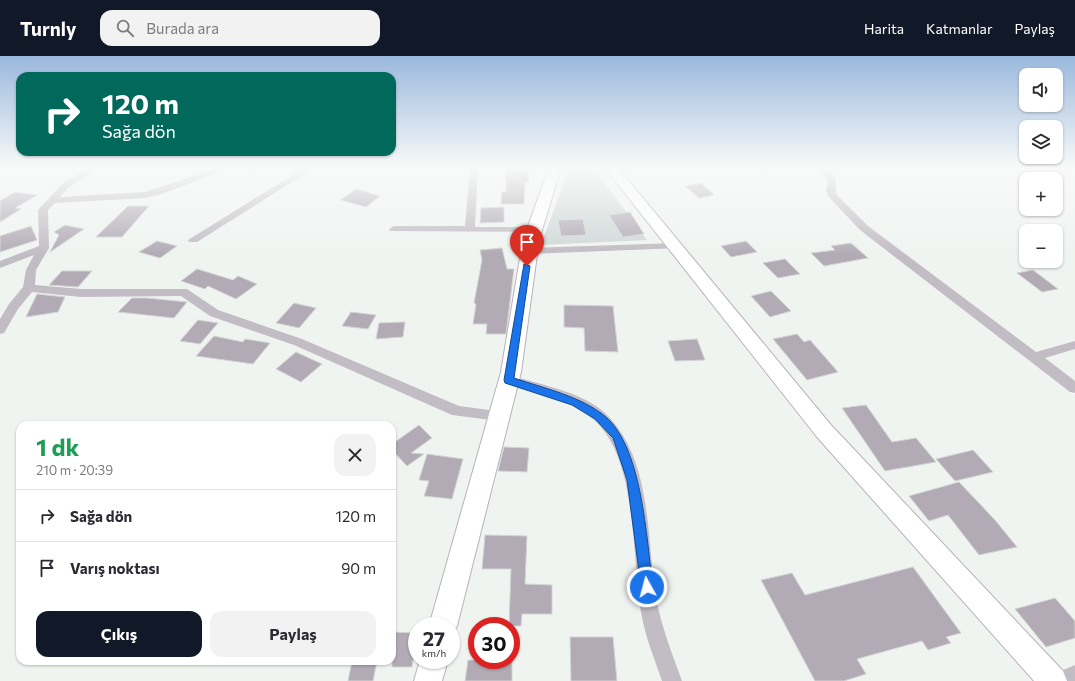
<!DOCTYPE html>
<html lang="tr">
<meta charset="utf-8">
<style>
:root{--surface:#fff;--page:#f2f2f3;--text:#2b2b33;--muted:#7c7c81;--line:#e1e1e2;--accent:#111827}
body{margin:0;font-family:Commissioner,sans-serif;background:var(--page);color:var(--text);height:100vh;display:flex;flex-direction:column;font-size:15px;white-space:nowrap}
*{box-sizing:border-box;margin:0}
p{font-size:13px;color:var(--muted)}
.icon{flex:none;width:22px;height:22px;fill:none;stroke:currentColor;stroke-width:2;stroke-linecap:round;stroke-linejoin:round}
.map{position:relative;flex:1;overflow:hidden}
.details{position:absolute;left:16px;top:365px;width:380px;height:244px;display:flex;flex-direction:column;background:var(--surface);border-radius:12px;box-shadow:0 1px 3px #0004}
.details>*{flex:none}
.top-card{position:absolute;left:16px;top:16px;width:380px;height:84px;border-radius:12px;box-shadow:0 1px 3px #0004;background:#00695c;color:#fff;overflow:hidden}
.fabs{position:absolute;left:1019px;top:12px;display:grid;gap:8px}
.fabs a{display:grid;place-items:center;width:44px;height:44px;border-radius:8px;background:var(--surface);box-shadow:0 1px 3px #0004;font-size:20px}
.speed{position:absolute;left:408px;top:561px;display:flex;gap:8px;font-size:20px;font-weight:700;text-align:center}
.speed>*{display:grid;place-content:center;width:52px;height:52px;border-radius:50%;background:var(--surface);box-shadow:0 1px 3px #0004;line-height:1}
.speed small{font-size:10px;font-weight:400}
.speed .limit{border:6px solid #d22;background:#fff;color:#111}
.pin{position:absolute;display:grid;place-items:center;width:34px;height:34px;color:#fff;margin:-41px -17px;border-radius:50% 50% 50% 0;rotate:-45deg;box-shadow:0 0 4px #0007}
.pin .icon{rotate:45deg}
.me{position:absolute;width:44px;margin:-22px;rotate:353deg;stroke-linejoin:round;filter:drop-shadow(0 0 3px #0008)}
.turn{display:flex;align-items:center;gap:14px;height:84px;padding:0 20px;font-size:18px}
.turn .icon{width:52px;height:52px;stroke-width:2.5}
.turn b{display:block;font-size:28px;line-height:34px}
.round{display:grid;place-items:center;flex:none;width:42px;height:42px;border-radius:12px;background:var(--page)}
.summary{display:flex;align-items:center;justify-content:space-between;height:68px;padding:0 20px}
h1{font-size:24px;font-weight:700;line-height:30px;color:#1e9e55}
.primary-button{display:flex;gap:8px;margin-top:auto;padding:8px 20px}
.primary-button a{flex:1;height:46px;border-radius:12px;background:var(--accent);color:#fff;font-size:16px;font-weight:700;line-height:46px;text-align:center}
.primary-button a+a{background:var(--page);color:var(--text)}
ul{padding:0;list-style:none}
li{display:flex;align-items:center;gap:12px;height:52px;padding:0 20px;border-top:1px solid var(--line)}
li div{flex:1}
li b{display:block;font-size:15px}
li em{font-style:normal}
header{display:flex;align-items:center;gap:24px;box-sizing:border-box;height:56px;padding:0 20px;background:var(--accent);color:#fff}
header strong{font-size:19px}
nav{display:flex;gap:22px;margin-inline-start:auto;font-size:14px}
.search{width:280px;height:36px;background:var(--page);display:flex;align-items:center;gap:10px;box-sizing:border-box;padding:0 14px;border-radius:12px;color:var(--muted);font-size:15px}
.map>svg:first-child{display:block}
.green{fill:#d0d8d7}
.building{fill:#b2abb6;stroke:#d3d5d4}
.lines{fill:none;stroke-linecap:round;stroke-linejoin:round}
.secondary-casing{stroke:#b8b2ba;stroke-width:2}
.street{fill:#c2bdc4;fill-rule:evenodd}
.secondary{fill:#fff;fill-rule:evenodd}
.route{fill:#1a73e8;stroke:#114b97}
</style>
<header>
<strong>Turnly</strong>
<div class="search"><svg class="icon" aria-label="search" viewBox="0 0 24 24"><circle cx="10" cy="10" r="6"/><path d="M15 15l6 6"/></svg>Burada ara</div>
<nav><a>Harita</a><a>Katmanlar</a><a>Paylaş</a></nav>
</header>
<div class="map">
<svg width="1075" height="625" viewBox="0 0 1075 625">
<rect width="100%" height="100%" fill="#f0f4f1"/>
<path class="green" d="M569,112H593L647,184L541,189Z"/>
<path class="building" d="M506,112H528L529,126H525L524,148H501L502,136H506Z
M701,127L714,139L699,142L685,130Z
M356,133L380,140L366,151L341,144Z
M15,136L37,139L15,152L21,153L0,166V145Z
M128,150H149L122,181H96Z
M504,151V166L480,167L481,152Z
M630,156L644,178L623,181L609,159Z
M583,163L586,179L561,180L558,164Z
M65,169L84,173L50,196L59,179L54,176Z
M31,170L37,184L0,196V180Z
M157,185L177,190L160,202L139,196Z
M746,185L757,196L731,201L721,190Z
M851,187L868,202L824,210L811,197L835,194L831,190Z
M502,192L507,213H514L506,278H486L487,268H473L476,248L474,247L482,204L480,194Z
M785,203L800,218L778,222L763,207Z
M197,213L233,224L238,220L257,228L236,243L208,230L205,233L181,225Z
M1033,214L1058,233L1042,236L1017,217Z
M62,215H92L78,231L49,229Z
M771,235L791,255L770,261L751,240Z
M37,238L65,241L58,256L26,261Z
M132,242H147L187,246L174,262L118,256Z
M294,247L316,252L299,272L276,267Z
M564,249L613,250L618,296L585,295L584,272L564,271Z
M351,256L376,259L368,273L342,270Z
M198,264L218,267L200,288L180,285Z
M405,266L403,281L376,283L379,267Z
M797,278L804,286L810,284L838,316L807,324L773,283Z
M214,280L243,286L245,283L270,287L253,308L196,300Z
M697,283L705,304L675,305L668,285Z
M296,296L322,308L301,326L276,313Z
M866,349L892,386L916,382L936,406L885,415L842,352Z
M419,369L432,382L411,397L424,398L407,410L392,394V388Z
M504,391L529,392L527,416L498,415Z
M973,394L993,416L955,425L936,403Z
M427,398L463,403L452,443L424,440L429,425L419,424Z
M959,426L995,464L1017,491L979,499L948,459L929,465L909,440Z
M485,479L527,480L525,528L552,529V558H522L521,570H509L511,513H482Z
M913,511L961,577L946,581L951,587L928,594L922,585L857,603L866,618L844,625H815L761,524L792,517L805,539Z
M1055,542L1075,565V582L1046,591L1015,553Z
M392,576L417,577L412,611H392Z
M570,581H613L617,625H571Z
M468,604H512V625H465Z
M352,605H377L373,625H348Z"/>
<g class="lines">
<g class="secondary-casing">
<path id="secondary" d="M549,112H561L539,184L521,316L457,570L451,580V570H429L501,316L523,184Z
M605,112H618L831,369L1063,615L1067,625H1034L817,381Z
M420,604H448L442,625H414Z"/>
</g>
<path class="street" d="M88,112H98L68,132L60,141L145,136L218,112H230L162,138L145,142L55,147L48,154L49,192L36,214L35,229L81,233H187L218,254L302,283L459,350L504,356L506,360L504,364L499,365L452,359L294,289L210,260L181,240L81,241L32,236L18,253L4,277L0,278V263L9,248L23,231L26,214L34,199L0,212V205L39,190L38,154L62,128Z
M304,112H314L197,186H189L188,184Z
M470,112H478L475,171H534L539,174L538,176L390,175L389,173L394,170H465Z
M816,112C827,112 830,115 836,124V135L837,139L868,170L1036,296L1075,285V293L1045,302L1075,325V337L1070,336L860,174L828,140L826,135L828,124Z
M676,187L681,190L680,192L529,198L524,195L529,192Z
M509,319C538,328 583,336 605,357C653,403 646,481 656,541C661,570 672,597 682,625H662C655,604 646,583 642,561C631,505 639,404 594,364C571,343 533,336 504,327L502,324L504,321Z
M1075,609V625H1051L1054,618Z"/>
<use href="#secondary" class="secondary"/>
</g>
<linearGradient id="sky" x2="0" y2="1"><stop stop-color="#9ab8dc"/><stop offset="0.56" stop-color="#f8faf9"/><stop offset="1" stop-color="#f8faf9" stop-opacity="0"/></linearGradient>
<rect width="1075" height="199" fill="url(#sky)"/>
<path class="route" d="M524,208L530,210L514,322C543,332 576,339 601,357C643,386 646,483 653,531L651,535L647,537L642,535L641,531L627,424L613,382L595,363L572,349L505,327L504,324Z"/>
</svg>
<div class="fabs">
<a><svg class="icon" aria-label="sound" viewBox="0 0 24 24"><path d="M4 9h4l5-4v14l-5-4H4zM17 9q2 3 0 6"/></svg></a>
<a><svg class="icon" aria-label="layers" viewBox="0 0 24 24"><path d="M12 4l9 5-9 5-9-5zM3 14l9 5 9-5"/></svg></a>
<a>+</a>
<a>−</a>
</div>
<div class="speed"><div>27<small>km/h</small></div><div class="limit">30</div></div>
<div class="pin" style="left:527px;top:210px;background:#d93025"><svg class="icon" aria-label="arrive" viewBox="0 0 24 24"><path d="M6 21V4h12l-3 4 3 4H6"/></svg></div>
<svg class="me" style="left:647px;top:531px" viewBox="-20 -20 40 40"><circle r="17" fill="#1a73e8" stroke="#fff" stroke-width="3"/><path d="M0-11L8 9 0 5-8 9z" fill="#fff"/></svg>
<div class="top-card">
<div class="turn"><svg class="icon" aria-label="right" viewBox="0 0 24 24"><path d="M7 20v-9h11M14 6l5 5-5 5"/></svg><div><b>120 m</b>Sağa dön</div></div>
</div>
<section class="details">
<div class="summary"><div><h1>1 dk</h1><p>210 m · 20:39</p></div><a class="round"><svg class="icon" aria-label="close" viewBox="0 0 24 24"><path d="M6 6l12 12M18 6L6 18"/></svg></a></div>
<ul>
<li><svg class="icon" aria-label="right" viewBox="0 0 24 24"><path d="M7 20v-9h11M14 6l5 5-5 5"/></svg><div><b>Sağa dön</b></div><em>120 m</em></li>
<li><svg class="icon" aria-label="arrive" viewBox="0 0 24 24"><path d="M6 21V4h12l-3 4 3 4H6"/></svg><div><b>Varış noktası</b></div><em>90 m</em></li>
</ul>
<div class="primary-button"><a>Çıkış</a><a>Paylaş</a></div>
</section>
</div>
